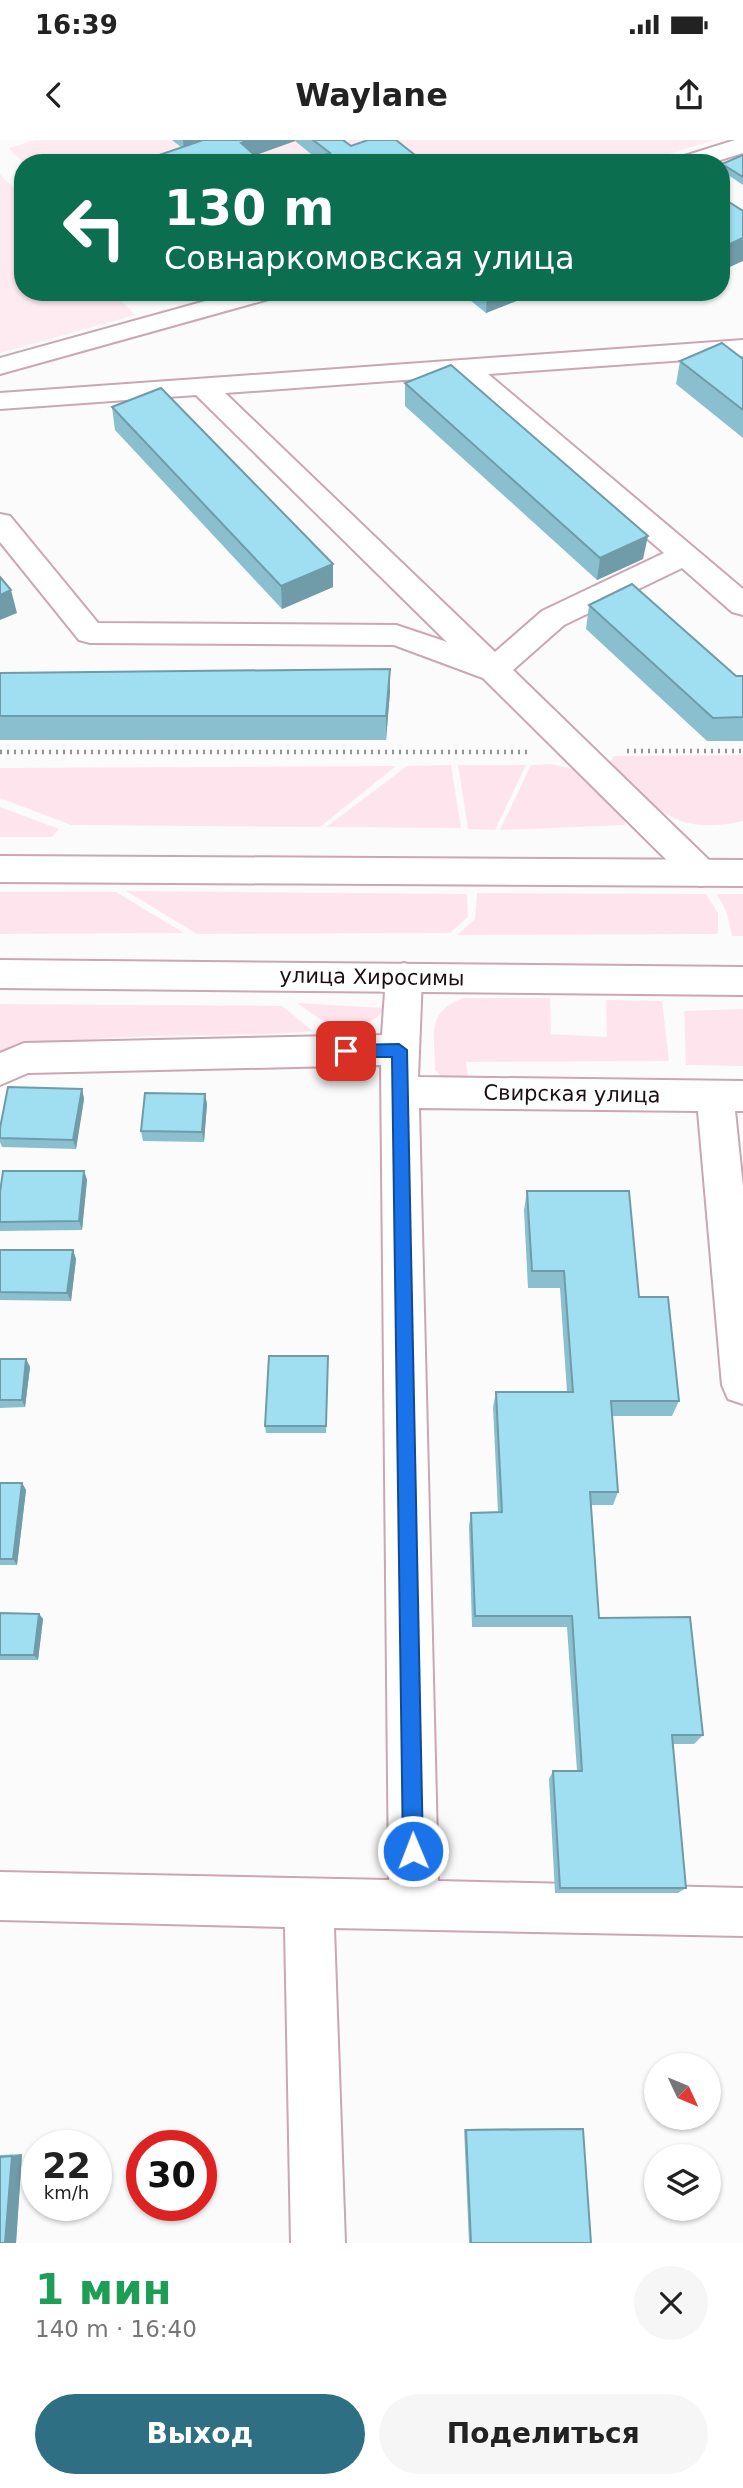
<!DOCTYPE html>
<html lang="ru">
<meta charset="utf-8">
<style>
:root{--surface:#fff;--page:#f6f6f6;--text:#222;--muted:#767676;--accent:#2e6f83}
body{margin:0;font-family:"DejaVu Sans",sans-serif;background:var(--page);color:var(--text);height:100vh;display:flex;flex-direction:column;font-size:26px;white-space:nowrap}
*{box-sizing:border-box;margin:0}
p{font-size:23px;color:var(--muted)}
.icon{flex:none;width:38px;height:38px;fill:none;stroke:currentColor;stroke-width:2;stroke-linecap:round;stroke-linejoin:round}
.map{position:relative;height:2103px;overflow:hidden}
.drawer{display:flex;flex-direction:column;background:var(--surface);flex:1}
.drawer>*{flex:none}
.hud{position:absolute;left:14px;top:14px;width:716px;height:147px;border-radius:28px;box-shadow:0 2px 5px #0004;background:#0b6e4f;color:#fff;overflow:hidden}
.needle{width:46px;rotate:134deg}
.fabs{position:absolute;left:644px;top:1913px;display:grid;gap:14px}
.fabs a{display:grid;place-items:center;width:77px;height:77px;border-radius:50%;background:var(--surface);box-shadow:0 2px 5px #0004;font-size:35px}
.speed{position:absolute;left:21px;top:1990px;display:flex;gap:14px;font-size:35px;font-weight:700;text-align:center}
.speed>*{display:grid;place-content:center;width:91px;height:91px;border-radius:50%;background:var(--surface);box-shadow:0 2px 5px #0004;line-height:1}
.speed small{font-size:18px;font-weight:400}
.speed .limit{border:10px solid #d22;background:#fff;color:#111}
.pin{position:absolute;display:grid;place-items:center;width:60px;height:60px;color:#fff;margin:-30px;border-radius:14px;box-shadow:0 4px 10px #0006}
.me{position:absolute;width:77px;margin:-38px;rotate:359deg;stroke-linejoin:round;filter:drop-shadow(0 0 5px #0008)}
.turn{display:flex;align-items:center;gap:24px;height:147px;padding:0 35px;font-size:32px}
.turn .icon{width:91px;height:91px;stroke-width:2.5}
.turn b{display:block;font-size:49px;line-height:60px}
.round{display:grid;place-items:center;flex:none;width:74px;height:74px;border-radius:37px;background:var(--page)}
.head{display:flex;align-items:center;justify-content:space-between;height:119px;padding:0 35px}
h1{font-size:42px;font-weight:600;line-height:52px;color:#1e9e55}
.primary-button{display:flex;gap:14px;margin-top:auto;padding:14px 35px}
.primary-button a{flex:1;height:80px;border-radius:42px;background:var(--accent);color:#fff;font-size:28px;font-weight:600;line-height:80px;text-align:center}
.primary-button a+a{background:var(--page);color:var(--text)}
.status{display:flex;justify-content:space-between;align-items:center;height:49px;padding:0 35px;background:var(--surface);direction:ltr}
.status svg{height:19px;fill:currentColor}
header{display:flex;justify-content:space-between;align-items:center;height:91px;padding:0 35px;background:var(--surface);font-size:32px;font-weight:600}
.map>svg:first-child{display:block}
.built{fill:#feeaf1}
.green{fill:#fee5ed}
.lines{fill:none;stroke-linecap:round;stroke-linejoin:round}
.minor-casing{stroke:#cba6b3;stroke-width:4}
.major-casing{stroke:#cba6b3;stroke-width:4}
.path{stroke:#979193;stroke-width:4.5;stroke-dasharray:2 5;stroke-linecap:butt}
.minor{fill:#fff;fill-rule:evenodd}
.major{fill:#fff;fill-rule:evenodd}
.wall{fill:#8abfd0}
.shaded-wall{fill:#709ba9}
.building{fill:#a0def2;stroke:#709ba9;stroke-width:2}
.route{fill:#1a73e8;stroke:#114b97;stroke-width:2}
.labels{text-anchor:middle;stroke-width:6;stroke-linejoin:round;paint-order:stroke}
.street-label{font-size:21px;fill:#1c0f14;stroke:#fff}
</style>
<div class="status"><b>16:39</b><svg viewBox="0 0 49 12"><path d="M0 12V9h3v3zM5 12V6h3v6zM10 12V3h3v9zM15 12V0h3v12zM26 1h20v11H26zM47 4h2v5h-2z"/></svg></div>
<header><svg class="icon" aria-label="back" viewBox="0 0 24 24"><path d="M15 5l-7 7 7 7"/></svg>Waylane<svg class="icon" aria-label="share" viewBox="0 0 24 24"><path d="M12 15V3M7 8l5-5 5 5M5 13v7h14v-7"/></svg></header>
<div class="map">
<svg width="743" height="2103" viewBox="0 0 743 2103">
<rect width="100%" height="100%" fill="#fbfbfb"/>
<path class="built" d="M36,0H715L639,23H23L9,8Z
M0,34L23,58V152H113L135,175L0,213Z"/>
<path class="green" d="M743,615V681C675,697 653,667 610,623L614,616Z
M551,624L578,630L624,675L625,685L500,690L531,625Z
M451,625L461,688L326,687L407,626Z
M458,625H526L495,690L468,689Z
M396,626L320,687L71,685L0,658V628Z
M0,667L59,689L52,697H0Z
M126,751L467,754L468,777L450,793L197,794Z
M0,752H116L184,793L0,794Z
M477,753L706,754L718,773V794L457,795L475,779Z
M717,754H743V796H732L727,773Z
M463,858H550L551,894L607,897L606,860L662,861L669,921L466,922L469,946L448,943L435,930C435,894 425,873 463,858Z
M297,863L384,868C375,887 352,885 333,888Z
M0,864L282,866L313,891C226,899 138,891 51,904C34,906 16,915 0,920Z
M743,869V926L686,925L684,871Z"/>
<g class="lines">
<g class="minor-casing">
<path id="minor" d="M735,0H743V13L711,23H674L678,18Z
M238,152H280L276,157L0,234V218Z
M743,200V216L488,234L743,449V475L732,472L682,428L564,485L513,530L713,724L718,733L713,742L701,746L689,742L483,538L394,505L90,503L79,500L0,402V374L10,376L98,483L396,485L447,502L196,255L0,269V253ZM458,236L664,413L542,471L495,512L225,253Z
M404,823L417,827L422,837L418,937L743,941V971H735L743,1047V1264L728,1259L722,1245L698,971L419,968L438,1741L743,1748V1796L334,1788L345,2103H291L285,1787L0,1780V1732L389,1740L381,925L28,933L0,945V913L24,903L382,895L386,837L391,827Z"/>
</g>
<g class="major-casing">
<path id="major" d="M0,716L743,720V746L0,742Z
M0,820L743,827V855L0,848Z"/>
</g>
<path class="path" d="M627,611H743
M0,612H528"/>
<use href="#minor" class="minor"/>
<use href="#major" class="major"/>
</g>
<path class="wall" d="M172,0H343L351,6L316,18L295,1L255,15L181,7Z
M743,15V45L721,30L722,24Z
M460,152H539L486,173Z
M743,219V298L676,244L680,221Z
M405,243L643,419L597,440L405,266Z
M112,267L333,424V447L282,469L115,290Z
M589,465L736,536H743V601H707L586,489Z
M0,533L390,552L386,600H0Z
M82,949L84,959L76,1009L2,1007L0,1002V988Z
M205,954L207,964L204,1002L143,1001L141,991Z
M84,1031L87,1040L82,1090L0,1091V1052Z
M527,1051L639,1157L679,1261L672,1276H612L618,1352L613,1365H591L599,1478L703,1595L694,1604H673L686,1748L678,1753H555L549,1639L553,1631H577L567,1487H472L469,1386L471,1373L498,1372L493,1267L496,1252H567L560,1148H528L524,1070Z
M0,1110H73L76,1119L71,1161L0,1160Z
M0,1219H26L30,1227L25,1267L0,1268Z
M328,1224L326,1293H266L265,1286Z
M0,1343H22L26,1350L17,1425H0Z
M0,1473L39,1474L43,1479L38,1520H0Z
M579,1988L583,1989L591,2103H469L464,1989Z
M22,2014L16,2103H0V2015Z"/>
<path class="shaded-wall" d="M183,0H204L184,10Z
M250,0H295V1L242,20L241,3Z
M258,18L259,23H245Z
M743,98V121L721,131V108Z
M487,152H539L486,173Z
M648,396L643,419L597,440L600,418Z
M333,424V447L282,469L281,446Z
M11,450L17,473L0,480V455Z
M390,529V552L386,600V576Z
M82,949L84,959L76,1009L73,1000Z
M205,954L207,964L204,1002L202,992Z
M84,1031L87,1040L82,1090L79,1081Z
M73,1110L76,1119L71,1161L67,1153Z
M26,1219L30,1227L25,1267L22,1260Z
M22,1343L26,1350L17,1425L13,1419Z
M39,1474L43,1479L38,1520L34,1515Z
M22,2014L16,2103H5L12,2016Z"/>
<path class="building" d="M203,0H250L241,3L258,18L245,23H136Z
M313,0H343L351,6L368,0H396L425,23H302L330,13Z
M743,15V37L722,24Z
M721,57L743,71V98L721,108Z
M722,203L743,219V270L680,221Z
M451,225L648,396L600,418L405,243Z
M161,248L333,424L281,446L112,267Z
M0,437L11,450L0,455Z
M632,444L736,536H743V577L713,578L589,465Z
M390,529L386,576H0V533Z
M8,947L82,949L73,1000L0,998V988Z
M145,953L205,954L202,992L141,991Z
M3,1031H84L79,1081L0,1082V1052Z
M527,1051H629L639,1157H668L679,1261H611L618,1352H590L599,1478L690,1477L703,1595H672L686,1748H560L553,1631H582L572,1476H475L471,1373L502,1372L496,1252H573L564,1131H532Z
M0,1110H73L67,1153L0,1152Z
M269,1216H328L326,1286H265Z
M0,1219H26L22,1260H0Z
M0,1343H22L13,1419H0Z
M0,1473L39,1474L34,1515H0Z
M583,1989L591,2103H471L466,1990Z
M12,2016L5,2103H0V2017Z"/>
<path class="route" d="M399,904L407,910L423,1711L420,1718L413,1721L406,1718L403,1711L392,917H346L338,911L346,905Z"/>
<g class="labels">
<g class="street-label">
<text transform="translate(372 837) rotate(1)" y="7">улица Хиросимы</text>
<text transform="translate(572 954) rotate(1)" y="7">Свирская улица</text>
</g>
</g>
</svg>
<div class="fabs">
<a><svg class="needle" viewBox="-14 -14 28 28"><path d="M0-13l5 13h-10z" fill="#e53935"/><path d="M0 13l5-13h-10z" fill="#767676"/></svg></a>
<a><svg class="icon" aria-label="layers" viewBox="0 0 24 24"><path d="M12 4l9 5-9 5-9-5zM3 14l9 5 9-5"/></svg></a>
</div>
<div class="speed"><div>22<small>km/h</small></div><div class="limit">30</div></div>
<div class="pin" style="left:346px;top:911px;background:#d93025"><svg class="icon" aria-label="arrive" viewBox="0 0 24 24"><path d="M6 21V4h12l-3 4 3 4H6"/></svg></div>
<svg class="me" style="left:413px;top:1711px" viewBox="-20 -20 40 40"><circle r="17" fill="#1a73e8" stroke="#fff" stroke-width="3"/><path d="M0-11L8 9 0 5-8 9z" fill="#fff"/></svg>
<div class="hud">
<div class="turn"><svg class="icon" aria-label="left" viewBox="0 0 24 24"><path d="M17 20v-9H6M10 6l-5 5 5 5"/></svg><div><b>130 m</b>Совнаркомовская улица</div></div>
</div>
</div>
<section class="drawer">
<div class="head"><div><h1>1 мин</h1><p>140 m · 16:40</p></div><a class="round"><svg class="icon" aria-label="close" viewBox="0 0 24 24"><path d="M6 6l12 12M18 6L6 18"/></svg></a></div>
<div class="primary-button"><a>Выход</a><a>Поделиться</a></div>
</section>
